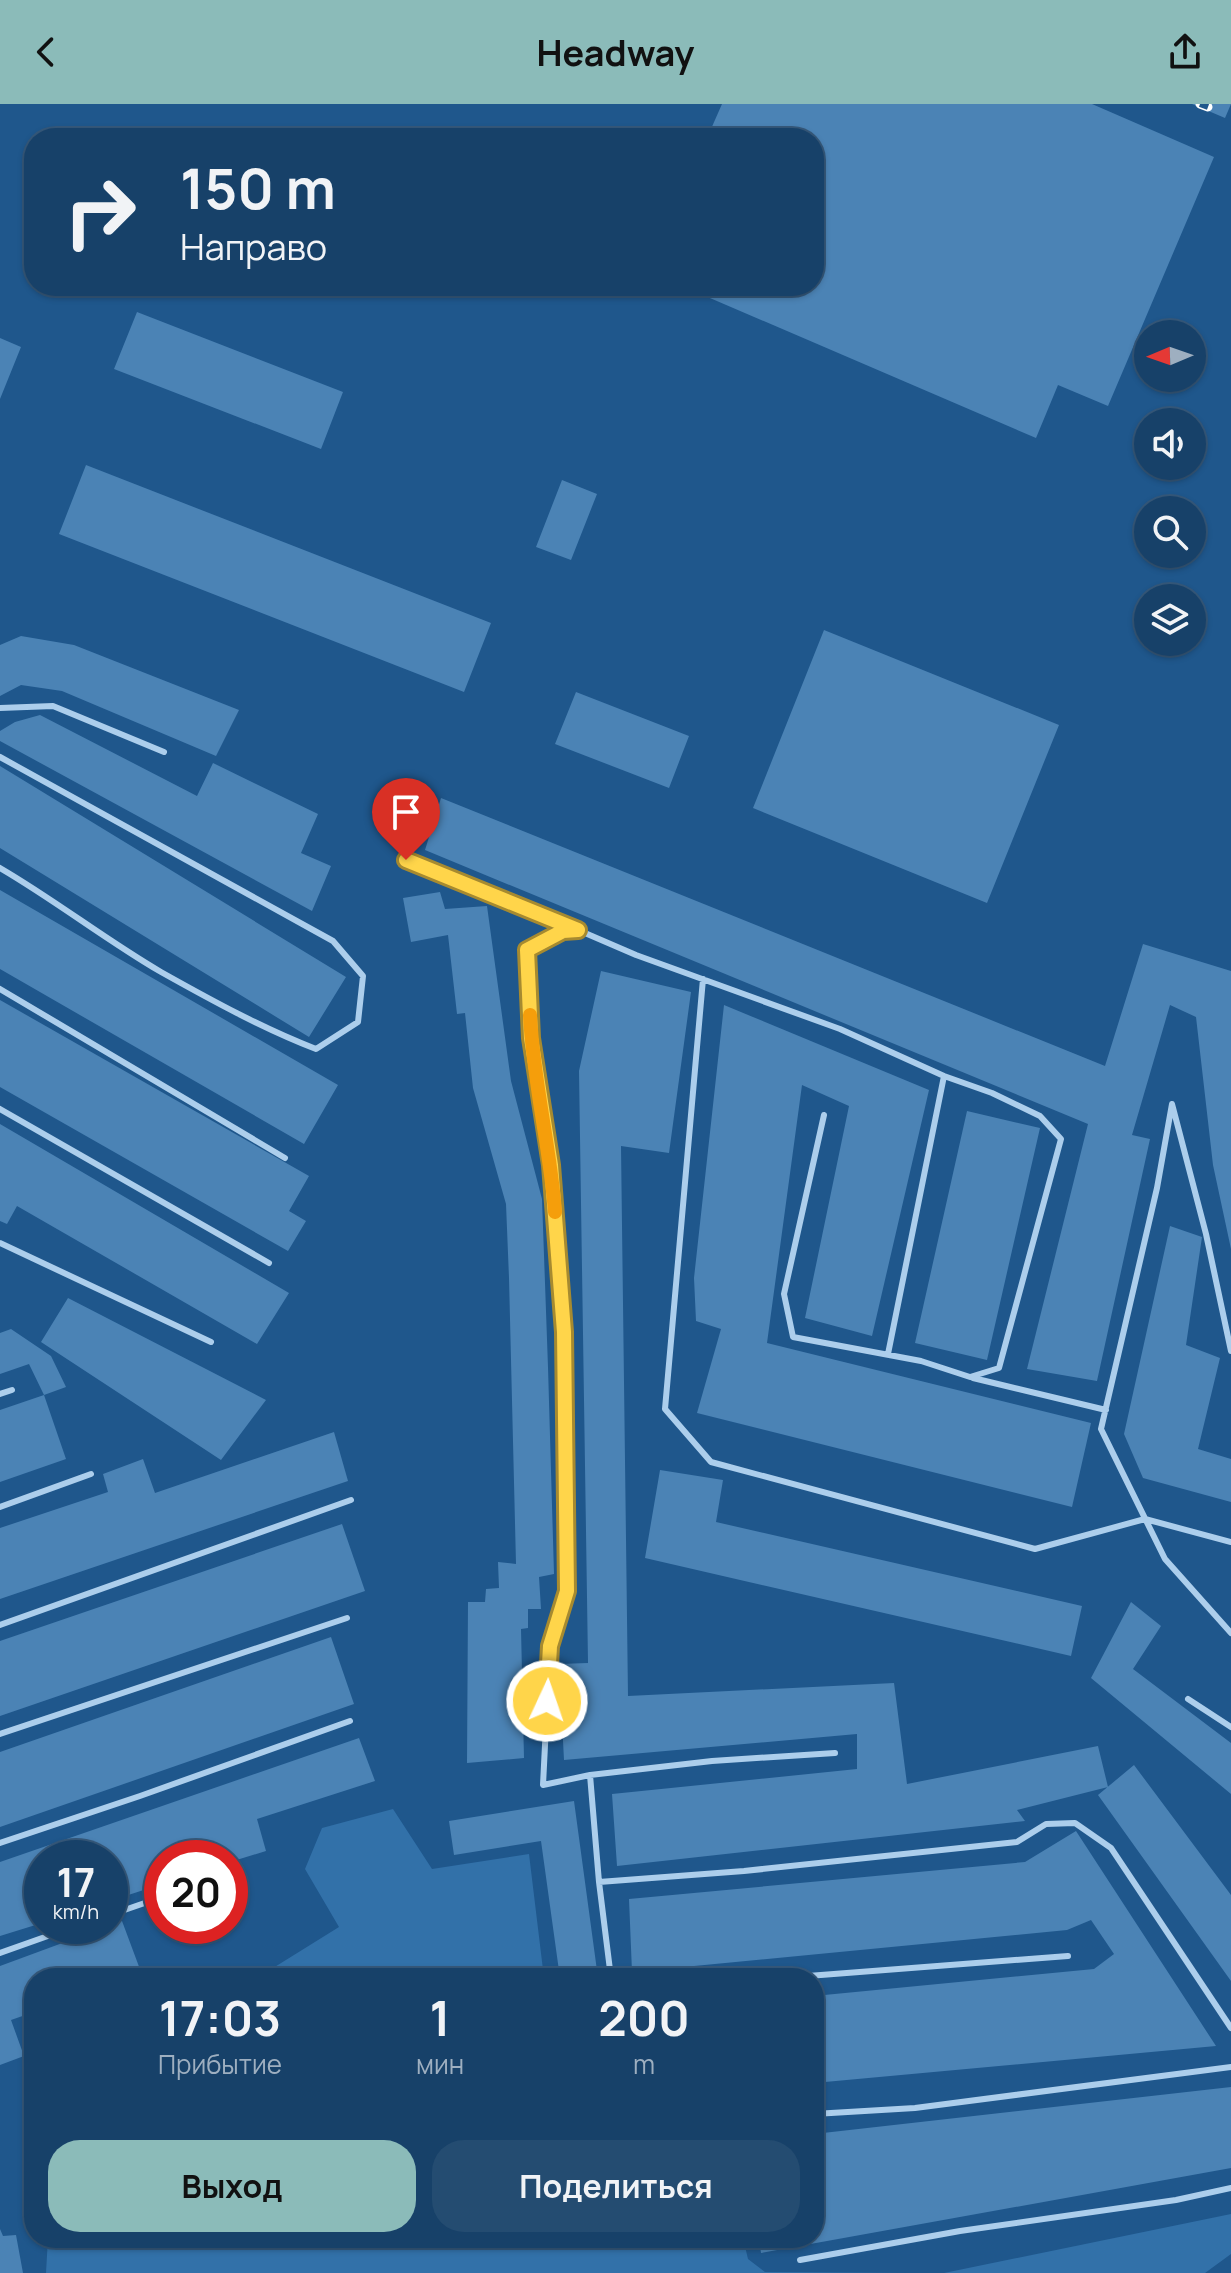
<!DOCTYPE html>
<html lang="ru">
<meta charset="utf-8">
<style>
:root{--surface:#174169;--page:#244c71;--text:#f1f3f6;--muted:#9eafc0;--line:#365a7d;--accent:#8bbbb9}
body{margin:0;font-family:Manrope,sans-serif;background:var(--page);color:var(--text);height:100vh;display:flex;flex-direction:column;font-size:30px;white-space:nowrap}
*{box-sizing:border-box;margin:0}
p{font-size:26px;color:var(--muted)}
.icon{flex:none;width:44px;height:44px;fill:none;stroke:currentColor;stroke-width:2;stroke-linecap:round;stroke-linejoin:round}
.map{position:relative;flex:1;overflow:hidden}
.sheet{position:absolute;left:24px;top:1864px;width:800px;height:280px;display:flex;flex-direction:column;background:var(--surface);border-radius:32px;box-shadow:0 2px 6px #0004,0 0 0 2px var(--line)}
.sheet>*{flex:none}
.top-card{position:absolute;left:24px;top:24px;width:800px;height:168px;border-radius:32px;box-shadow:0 2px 6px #0004,0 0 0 2px var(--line);background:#174169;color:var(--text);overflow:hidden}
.needle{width:52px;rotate:268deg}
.buttons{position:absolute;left:1134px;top:216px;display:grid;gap:16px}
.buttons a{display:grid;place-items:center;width:72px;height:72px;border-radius:50%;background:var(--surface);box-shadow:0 2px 6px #0004,0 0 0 2px var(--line);font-size:40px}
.speed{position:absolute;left:24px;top:1736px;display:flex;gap:16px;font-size:40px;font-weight:700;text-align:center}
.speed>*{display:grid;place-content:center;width:104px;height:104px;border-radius:50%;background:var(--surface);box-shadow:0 2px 6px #0004,0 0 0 2px var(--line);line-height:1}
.speed small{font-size:20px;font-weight:400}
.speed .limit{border:12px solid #d22;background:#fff;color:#111}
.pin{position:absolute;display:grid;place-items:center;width:68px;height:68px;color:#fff;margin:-82px -34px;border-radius:50% 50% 50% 0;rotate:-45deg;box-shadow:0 0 8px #0007}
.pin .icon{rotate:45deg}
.me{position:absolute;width:88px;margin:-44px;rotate:3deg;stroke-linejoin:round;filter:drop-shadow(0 0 6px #0008)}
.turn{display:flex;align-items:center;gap:28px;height:168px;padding:0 24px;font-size:36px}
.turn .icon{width:104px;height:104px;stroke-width:2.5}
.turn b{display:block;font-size:56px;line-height:68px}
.eta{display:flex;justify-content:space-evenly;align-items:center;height:136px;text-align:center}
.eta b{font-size:48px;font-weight:700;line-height:56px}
.action{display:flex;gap:16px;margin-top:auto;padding:16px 24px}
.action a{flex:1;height:92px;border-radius:32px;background:var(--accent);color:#111;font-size:32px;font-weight:700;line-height:92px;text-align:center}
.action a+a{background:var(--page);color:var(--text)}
header{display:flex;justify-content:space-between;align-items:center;height:104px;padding:0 24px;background:var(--accent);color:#111;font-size:36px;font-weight:700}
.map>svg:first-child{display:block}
.green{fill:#3271a9}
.building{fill:#4b83b5}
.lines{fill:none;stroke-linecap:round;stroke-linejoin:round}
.lane{stroke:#acceec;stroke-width:6}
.rail-casing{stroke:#fff;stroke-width:9}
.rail{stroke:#1f578c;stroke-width:6;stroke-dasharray:18;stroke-linecap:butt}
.route-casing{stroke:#a68a30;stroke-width:20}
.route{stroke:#ffd54a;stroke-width:14}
.slow{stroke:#f59e0b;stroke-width:14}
</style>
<header><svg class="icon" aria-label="back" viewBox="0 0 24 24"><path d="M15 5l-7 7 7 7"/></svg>Headway<svg class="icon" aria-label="share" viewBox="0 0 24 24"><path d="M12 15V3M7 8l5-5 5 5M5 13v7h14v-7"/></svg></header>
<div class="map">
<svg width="1231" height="2169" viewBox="0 0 1231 2169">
<rect width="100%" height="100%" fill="#1f578c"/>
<path class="green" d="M393,1705L432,1765L529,1750L544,1874H257L339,1823L305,1765L322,1724Z
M1231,2110V2150L1205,2169H944Z
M48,2134H743L748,2155L765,2168L907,2169H46Z"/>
<path class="building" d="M722,0H1092L1214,53L1108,302L1058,281L1036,334L682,182H814V34H707Z
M1192,0H1231L1225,14Z
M137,208L343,288L321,345L114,265Z
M0,234L21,243L0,295Z
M86,361L491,519L464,588L59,430Z
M562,376L597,390L571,456L536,443Z
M824,526L1059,621L987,799L753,704Z
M21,532L74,541L239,606L216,652L62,587L21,581L0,592V541Z
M576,588L689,632L669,684L555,640Z
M40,611L197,692L213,659L318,710L301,749L331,762L312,807L0,637V627L15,618Z
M0,662L346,873L309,933L0,744Z
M441,694L1105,962L1143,840L1231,867V1145L1213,1061L1196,913L1170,901L1132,1031L1150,1035L1097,1277L1027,1265L1088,1020L425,746Z
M0,786L338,981L304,1040L0,865Z
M440,788L445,805L487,802L511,977L542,1095L548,1263L554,1470L539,1473L541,1505H528V1524L521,1525L524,1654L467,1659L468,1498H485L486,1485L499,1484L498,1458L516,1460L509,1174L506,1100L473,984L465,909L457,910L448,831L411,838L403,794Z
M601,867L691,888L669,1049L621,1042L628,1592L894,1579L907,1680L1098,1642L1108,1683L1017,1706L1025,1717L617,1762L612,1690L857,1665V1630L564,1656L559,1560L588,1559L579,967Z
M0,896L309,1072L289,1107L306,1117L288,1147L0,983Z
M724,901L929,986L872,1232L805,1214L849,1002L802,981L767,1239L1091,1319L1072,1403L697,1309L721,1225L696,1217L694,1174Z
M967,1007L1040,1024L987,1256L915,1239Z
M0,1020L289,1189L257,1240L17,1102L7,1120L0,1117Z
M1170,1122L1202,1133L1186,1241L1220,1254L1198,1345L1231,1355V1398L1143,1374L1124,1330Z
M68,1194L266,1296L221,1356L41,1238Z
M11,1225L51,1252L66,1283L44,1291L29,1260L0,1270V1229Z
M44,1291L66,1355L0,1378V1306Z
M334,1328L348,1377L0,1495V1424L108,1388L103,1370L143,1355L155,1389Z
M660,1366L723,1376L716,1418L1082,1502L1071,1552L645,1454Z
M342,1420L365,1487L0,1612V1537Z
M1131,1498L1161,1522L1133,1565L1231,1639V1690L1091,1574Z
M331,1533L354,1600L0,1723V1648Z
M359,1634L375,1677L257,1715L266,1747L230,1758V1754H162V1780L110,1797V1754H42V1819L0,1832V1758Z
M1134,1661L1231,1791V1877L1098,1691Z
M574,1697L598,1874H560L541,1737L454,1751L449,1717Z
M1076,1727L1216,1942L814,1979V1892L1094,1865L1114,1850L1091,1816L1067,1826L632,1868L629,1795L1025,1758Z
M122,1817L141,1868L124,1874H34V1908L11,1916L24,1952L0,1961V1862Z
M1231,1983V2064L761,2149L759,2134H814V2030Z
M0,2125L3,2132L16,2131L23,2169H0Z"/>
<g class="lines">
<path class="lane" d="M0,604L53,602L164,648
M0,653L333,837L363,872L358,918L316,945C262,924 211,896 161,868C106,836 55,796 0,764
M406,756L574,825
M703,875L665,1305L711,1358L1035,1445L1145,1415L1231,1438
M0,885L285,1054
M0,1005L269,1159
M0,1139L211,1238
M1231,1247L1206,1130L1172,1000L1157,1084L1101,1325L1165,1455L1231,1529
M888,1250L944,972
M973,1274L1106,1306
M0,1290L12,1286
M0,1403L91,1370
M0,1521L351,1396
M1188,1595L1231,1623
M0,1630L347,1514
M590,1671L543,1681L550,1542L567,1487L564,1228L551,1061L531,934L527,846L563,827L578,826L636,851L840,925L944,972L992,989L1040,1012L1061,1035L999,1264L970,1273L921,1257L793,1233L784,1190L824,1011
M0,1739L140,1692L350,1617
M599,1778L744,1767L1017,1738L1046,1720L1075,1719L1111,1744L1231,1924
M110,1811L162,1793
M0,1849L76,1822
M611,1874L599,1778L590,1671L712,1657L835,1649
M782,1874L1068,1852
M814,2010L915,2004L1231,1963
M800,2156L960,2127L1176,2096L1231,2084"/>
<g class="rail-casing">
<path id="rail" d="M1200,0L1208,3"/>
</g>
<use href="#rail" class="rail"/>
</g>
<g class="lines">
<g class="route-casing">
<path id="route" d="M406,756L578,826L563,827L527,846L531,934L551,1061L564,1228L567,1487L550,1542L547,1597"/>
</g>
<use href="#route" class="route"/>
<path class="slow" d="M530,911C533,977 550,1042 555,1108"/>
</g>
</svg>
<div class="buttons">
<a><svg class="needle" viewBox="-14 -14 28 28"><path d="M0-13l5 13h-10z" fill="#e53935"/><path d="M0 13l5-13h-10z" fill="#9eafc0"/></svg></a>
<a><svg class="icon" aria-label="sound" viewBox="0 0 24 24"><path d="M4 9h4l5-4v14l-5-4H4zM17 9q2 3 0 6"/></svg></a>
<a><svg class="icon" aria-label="search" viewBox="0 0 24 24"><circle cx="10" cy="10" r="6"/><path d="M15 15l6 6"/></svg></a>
<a><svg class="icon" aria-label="layers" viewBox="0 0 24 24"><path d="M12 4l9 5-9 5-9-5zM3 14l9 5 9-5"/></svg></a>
</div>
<div class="speed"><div>17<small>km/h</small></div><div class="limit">20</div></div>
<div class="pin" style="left:406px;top:756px;background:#d93025"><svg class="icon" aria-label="arrive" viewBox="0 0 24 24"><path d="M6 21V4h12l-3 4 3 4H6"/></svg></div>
<svg class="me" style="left:547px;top:1597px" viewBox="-20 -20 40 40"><circle r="17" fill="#ffd54a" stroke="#fff" stroke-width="3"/><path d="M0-11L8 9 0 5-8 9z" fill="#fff"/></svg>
<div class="top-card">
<div class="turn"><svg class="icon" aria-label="right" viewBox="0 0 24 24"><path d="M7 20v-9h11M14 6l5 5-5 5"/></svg><div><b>150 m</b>Направо</div></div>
</div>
<section class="sheet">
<div class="eta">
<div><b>17:03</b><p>Прибытие</p></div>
<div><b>1</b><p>мин</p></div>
<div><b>200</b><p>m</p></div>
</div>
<div class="action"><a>Выход</a><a>Поделиться</a></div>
</section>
</div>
